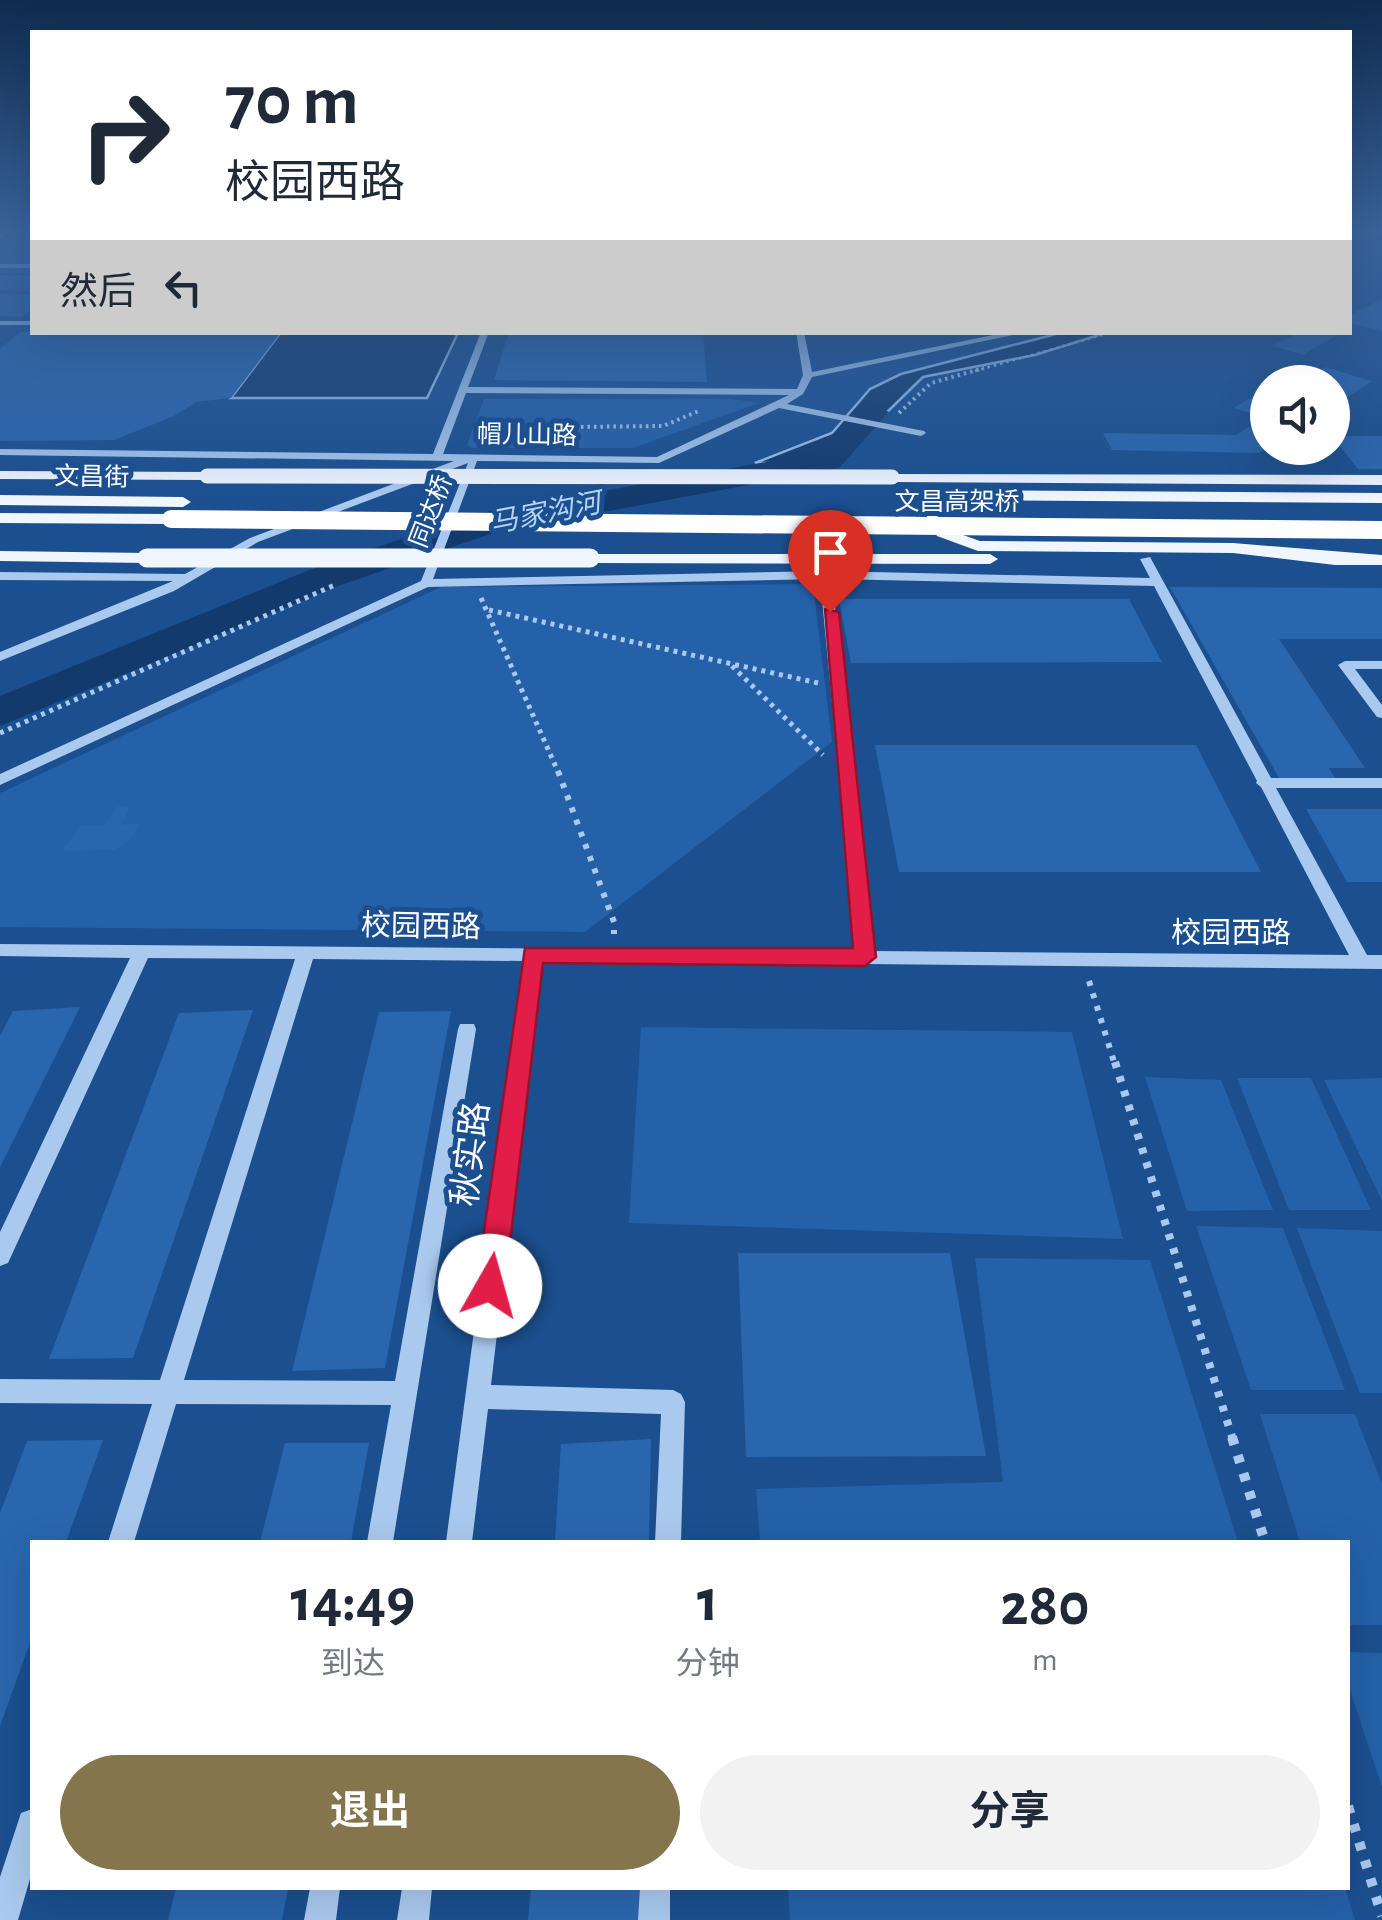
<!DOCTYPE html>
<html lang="zh">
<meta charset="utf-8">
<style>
:root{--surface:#fff;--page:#f2f2f3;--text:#1f2937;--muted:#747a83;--accent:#84754c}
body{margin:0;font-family:"Alegreya Sans","Noto Sans SC",sans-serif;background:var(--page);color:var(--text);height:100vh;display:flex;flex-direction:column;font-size:38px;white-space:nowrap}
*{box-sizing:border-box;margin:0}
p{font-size:32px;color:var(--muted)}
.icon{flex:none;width:55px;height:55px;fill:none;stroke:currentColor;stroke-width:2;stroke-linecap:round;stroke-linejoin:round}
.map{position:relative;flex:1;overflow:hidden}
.drawer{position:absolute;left:30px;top:1540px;width:1320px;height:350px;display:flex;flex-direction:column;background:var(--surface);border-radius:0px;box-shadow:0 10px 40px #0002}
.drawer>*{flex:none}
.banner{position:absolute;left:30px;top:30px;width:1322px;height:305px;border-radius:0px;box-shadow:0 10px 40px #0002;background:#fff;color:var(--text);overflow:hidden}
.buttons{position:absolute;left:1250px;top:365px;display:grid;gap:20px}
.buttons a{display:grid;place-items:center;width:100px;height:100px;border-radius:50%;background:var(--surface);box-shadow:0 10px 40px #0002;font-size:50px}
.pin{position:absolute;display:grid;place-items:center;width:85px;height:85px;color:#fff;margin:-102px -42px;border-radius:50% 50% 50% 0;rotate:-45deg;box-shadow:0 0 10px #0007}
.pin .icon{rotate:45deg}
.me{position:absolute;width:110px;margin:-55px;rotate:7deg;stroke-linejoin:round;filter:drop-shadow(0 0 8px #0008)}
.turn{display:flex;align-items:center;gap:35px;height:210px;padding:0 30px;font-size:45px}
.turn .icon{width:130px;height:130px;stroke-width:2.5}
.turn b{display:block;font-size:70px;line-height:85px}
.then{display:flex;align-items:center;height:95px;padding:0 30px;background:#0003;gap:20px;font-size:38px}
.eta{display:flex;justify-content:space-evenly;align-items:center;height:170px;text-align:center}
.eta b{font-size:60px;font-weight:700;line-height:70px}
.primary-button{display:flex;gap:20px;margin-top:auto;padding:20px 30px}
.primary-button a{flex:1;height:115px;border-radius:60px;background:var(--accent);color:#fff;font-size:40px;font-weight:700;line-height:115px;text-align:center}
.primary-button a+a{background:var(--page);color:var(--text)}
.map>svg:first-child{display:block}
.green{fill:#2461a8}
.water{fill:#123a6d;stroke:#9cc4f0;stroke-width:2.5}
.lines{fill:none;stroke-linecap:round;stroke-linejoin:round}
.river{fill:#123a6d;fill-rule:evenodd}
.building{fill:#2a66ad}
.path-far5{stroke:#a9c9ee;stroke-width:2.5;stroke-dasharray:2.5 4;stroke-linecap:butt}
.path-far4{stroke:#a9c9ee;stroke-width:4;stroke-dasharray:2.5 4;stroke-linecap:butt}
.path-far3{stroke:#a9c9ee;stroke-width:5;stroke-dasharray:4 5;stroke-linecap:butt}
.path-far2{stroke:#a9c9ee;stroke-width:6;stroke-dasharray:5 8;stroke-linecap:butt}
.path-far1{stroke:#a9c9ee;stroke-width:8;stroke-dasharray:6 9;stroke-linecap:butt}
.path{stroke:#a9c9ee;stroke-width:10;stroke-dasharray:8 11;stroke-linecap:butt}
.minor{fill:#a9c9ee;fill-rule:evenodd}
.major{fill:#f0f6ff;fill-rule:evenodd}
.major-bridge-far1{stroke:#f0f6ff;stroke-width:15}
.major-bridge{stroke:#f0f6ff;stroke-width:19}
.highway-bridge{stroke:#fff;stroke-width:18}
.route{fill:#e11d48;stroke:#92132f;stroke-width:2.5}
.labels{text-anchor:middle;stroke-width:10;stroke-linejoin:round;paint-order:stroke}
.far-street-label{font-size:25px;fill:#fff;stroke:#1b4f8f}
.far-water-label{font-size:28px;font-style:italic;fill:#b5d3f5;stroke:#1b4f8f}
.street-label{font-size:30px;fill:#fff;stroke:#1b4f8f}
.near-street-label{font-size:35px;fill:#fff;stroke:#1b4f8f}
</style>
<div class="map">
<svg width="1382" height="1920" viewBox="0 0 1382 1920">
<rect width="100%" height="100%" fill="#1b4f8f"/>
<path class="green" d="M11,232H32V274L0,273V241Z
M484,399H732L759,403L633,448H471L467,445Z
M813,584L832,742L585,932L0,927V793L441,587Z
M641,1027L1072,1032L1123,1239L629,1223Z
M1145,1077L1221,1080L1273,1210L1187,1211Z
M1237,1078H1311L1371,1210H1289Z
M1382,1078V1201L1324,1080Z
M1196,1226L1283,1228L1345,1390H1251Z
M1297,1228L1382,1231V1393H1360Z
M975,1258L1150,1260L1238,1542H760L756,1489L1003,1482Z
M1260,1414H1355L1382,1484V1625H1348V1542H1300Z
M1348,1652L1382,1653V1787L1348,1684Z
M788,1888H1345L1355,1920H790Z"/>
<path class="water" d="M281,332H458V333L427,398H231Z
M1060,333H1105L1035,355L923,377L835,463H755L832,433L870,389L901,374Z"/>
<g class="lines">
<path class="river" d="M873,403L889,412L839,468L496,532L335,587L0,726V696L307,571L475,514L816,453L862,405Z"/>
</g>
<path class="building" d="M0,275H32V291L0,290Z
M0,294H32V308L22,317L0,316Z
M1382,299V331L1350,323V315Z
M20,332H281L231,398L196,402L174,416L114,440L0,441V349Z
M509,332H703L707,382L494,380Z
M1298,332H1342L1303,355L1273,346Z
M1325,367L1372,381L1332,407V382H1298Z
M1268,387V448L1259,453L1112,450L1103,433L1236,435L1264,418L1234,408Z
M1332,436H1382V469H1358Z
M1170,587L1382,588V639H1279L1365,768H1329L1335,778H1279Z
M839,599H1129L1162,662L851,663Z
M875,745H1196L1261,872H899Z
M130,806L122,825L140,823L131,839L115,850L62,851L81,825L104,826L116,807Z
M1306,809H1382V882H1347Z
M80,1007L0,1167V1036L13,1011Z
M253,1010L133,1358L49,1359L179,1013Z
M451,1011L385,1368L292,1371L379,1012Z
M738,1253H950L986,1456L746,1457Z
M651,1439L649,1542H555L561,1444Z
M103,1440L66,1542H32V1637L0,1726V1513L27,1441Z
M285,1443H369L351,1542H260Z
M176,1888H288L282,1920H168Z
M531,1888H643V1920H528Z"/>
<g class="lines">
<path class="path-far5" d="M1350,236L1382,234
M975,371L1113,332"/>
<path class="path-far4" d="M899,413L931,383L984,368
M545,440L571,427L663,426L701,410"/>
<path class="path-far3" d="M481,598L559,774
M489,610L818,683
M732,666L823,755
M0,733L337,584"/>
<path class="path-far2" d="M558,771L614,922V934
M1089,981L1115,1065"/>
<path class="path-far1" d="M1115,1062L1233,1440"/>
<path class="path" d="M1232,1437L1265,1542
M1348,1806L1382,1916"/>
<path class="minor" d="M8,232L0,238V232Z
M0,264H32V268H0Z
M0,321H32V325H0Z
M481,332H489L468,387L797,389L803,375L796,332H804L812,372L1008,332H1027L812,377L803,394L787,404L924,431L926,433L921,436L779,408L659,463L477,461L433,579L826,571L1150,578L1140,559L1150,557L1271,778H1382V788H1276L1367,955H1382V969L541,961L491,1385L673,1390L681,1394L685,1402L681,1542H655L661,1414L488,1409L472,1542H446L523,961L313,959L184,1380L395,1381L458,1029L460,1024H474L476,1029L393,1542H367L391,1405L176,1404L134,1542H108L152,1404L0,1403V1379L160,1380L295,959L148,958L8,1263L0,1266V1232L130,958L0,956V944L856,951L820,579L428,587L0,785V774L421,581L468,463L258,542L174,591L0,661V652L173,581L0,580V572L185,574L250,538L454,461L0,455V449L433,454ZM466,393L789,395L657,457L443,454ZM832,579L1154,586L1257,781L1256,783L1261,787L1349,955L873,951Z
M1345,661H1382V669H1355L1382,705V718L1377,717L1338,665Z
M32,1809V1872L18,1920H0V1877L21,1813Z
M310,1888H340L336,1920H304Z
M402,1888H432L429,1920H397Z
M640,1888H670V1920H638Z"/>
<path class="major" d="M0,471L207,472L214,476L207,480L0,479Z
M887,474L1382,475V485L892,482L884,477Z
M957,490L1382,493V503L957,500L938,508L949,530L980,541L1233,543L1382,555V565H1335L1233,553L978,551L937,536L922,507L937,494Z
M0,495L183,497L191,502L183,507L0,505Z
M0,513L171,514L179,519L171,524L0,523Z
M0,551L147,553L155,558L147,563L0,561Z
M584,554H990L998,559L990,564L590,563L584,562Z"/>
<path class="major-bridge-far1" d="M207,476L892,477"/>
<path class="major-bridge" d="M147,558H590"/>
<path class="highway-bridge" d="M171,519L1382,530"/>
</g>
<linearGradient id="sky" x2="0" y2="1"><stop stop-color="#0f2b4f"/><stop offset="0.46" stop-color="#39639b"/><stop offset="1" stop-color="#39639b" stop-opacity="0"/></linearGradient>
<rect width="1382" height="501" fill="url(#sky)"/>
<path class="route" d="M825,609L839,612L876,957L865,966L543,963L505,1286L501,1296L490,1300L480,1296L476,1286L525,948H853Z"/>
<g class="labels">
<g class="far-street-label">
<text transform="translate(527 434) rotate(1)" y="9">帽儿山路</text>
<text transform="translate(92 476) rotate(1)" y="9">文昌街</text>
<text x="957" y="510">文昌高架桥</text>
<text transform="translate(430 511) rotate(-69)" y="9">同达桥</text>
</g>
<g class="far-water-label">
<text transform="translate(545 512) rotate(-11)" y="10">马家沟河</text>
</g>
<g class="street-label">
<text transform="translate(421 926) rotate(1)" y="10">校园西路</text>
<text x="1231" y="943">校园西路</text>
</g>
<g class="near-street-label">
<text transform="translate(470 1154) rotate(-83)" y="12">秋实路</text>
</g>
</g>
</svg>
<div class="buttons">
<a><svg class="icon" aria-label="sound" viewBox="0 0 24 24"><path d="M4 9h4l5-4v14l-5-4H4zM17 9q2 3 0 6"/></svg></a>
</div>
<div class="pin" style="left:830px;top:612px;background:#d93025"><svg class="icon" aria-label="arrive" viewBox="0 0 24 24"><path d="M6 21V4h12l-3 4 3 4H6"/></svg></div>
<svg class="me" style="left:490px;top:1286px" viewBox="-20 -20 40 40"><circle r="19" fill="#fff"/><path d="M0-13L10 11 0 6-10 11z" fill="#e11d48"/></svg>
<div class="banner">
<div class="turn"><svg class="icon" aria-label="right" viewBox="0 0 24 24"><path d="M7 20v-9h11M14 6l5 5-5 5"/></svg><div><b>70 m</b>校园西路</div></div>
<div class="then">然后<svg class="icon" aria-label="left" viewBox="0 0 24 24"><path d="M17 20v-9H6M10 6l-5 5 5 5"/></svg></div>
</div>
<section class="drawer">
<div class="eta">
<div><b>14:49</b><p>到达</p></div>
<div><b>1</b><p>分钟</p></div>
<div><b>280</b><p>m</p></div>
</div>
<div class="primary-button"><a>退出</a><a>分享</a></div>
</section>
</div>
